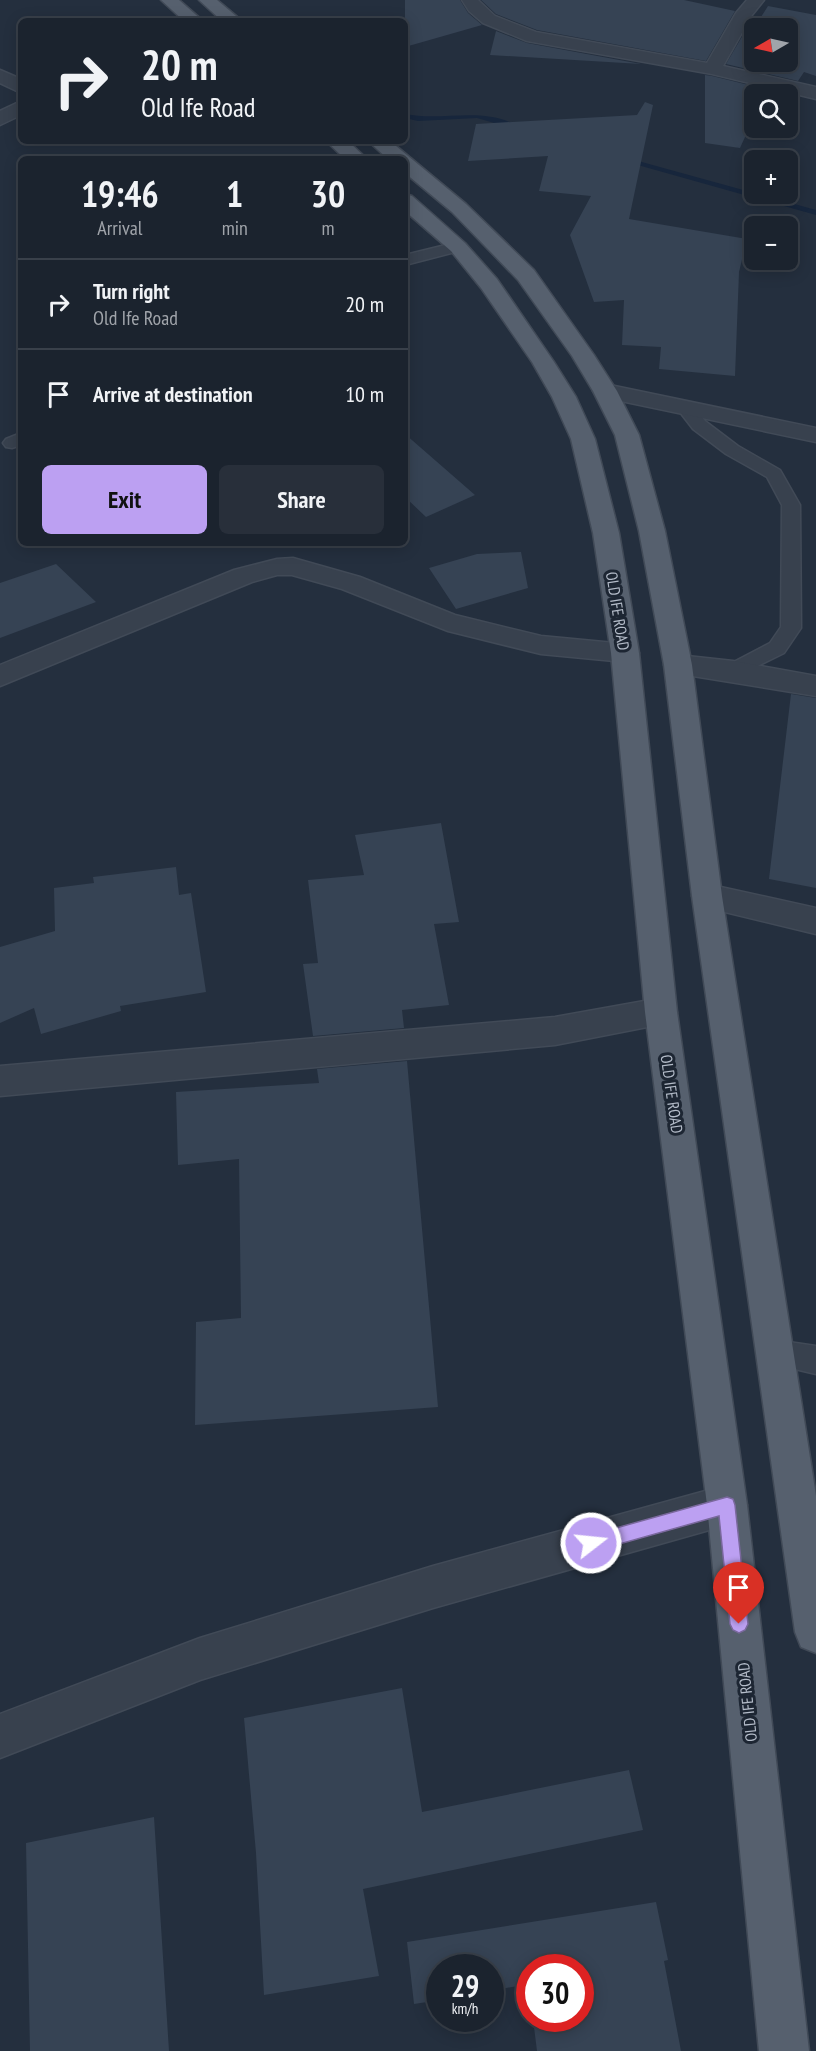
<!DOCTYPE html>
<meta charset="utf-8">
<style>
:root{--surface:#1b232e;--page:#282f3a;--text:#f1f3f6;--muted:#a0a4aa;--line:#39404a;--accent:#bca0f2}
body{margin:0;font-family:"PT Sans Narrow",sans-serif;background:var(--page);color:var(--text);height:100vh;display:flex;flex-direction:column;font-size:22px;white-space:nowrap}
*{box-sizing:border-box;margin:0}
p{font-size:20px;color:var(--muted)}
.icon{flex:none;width:33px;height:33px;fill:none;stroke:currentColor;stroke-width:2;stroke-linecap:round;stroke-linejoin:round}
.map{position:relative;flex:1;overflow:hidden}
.sheet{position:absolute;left:18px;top:156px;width:390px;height:390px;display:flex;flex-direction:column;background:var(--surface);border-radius:9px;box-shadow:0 3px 15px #0003,0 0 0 2px var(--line)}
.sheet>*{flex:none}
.hud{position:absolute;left:18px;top:18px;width:390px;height:126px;border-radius:9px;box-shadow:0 3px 15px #0003,0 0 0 2px var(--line);background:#1b232e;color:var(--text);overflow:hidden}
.needle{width:39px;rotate:261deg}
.fabs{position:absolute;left:744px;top:18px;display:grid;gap:12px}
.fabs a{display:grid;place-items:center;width:54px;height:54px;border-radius:9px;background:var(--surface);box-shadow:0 3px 15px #0003,0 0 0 2px var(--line);font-size:30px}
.speed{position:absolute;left:426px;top:1954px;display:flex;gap:12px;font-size:30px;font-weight:700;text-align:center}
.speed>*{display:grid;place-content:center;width:78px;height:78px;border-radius:50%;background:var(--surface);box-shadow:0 3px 15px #0003,0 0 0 2px var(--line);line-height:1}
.speed small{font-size:15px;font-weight:400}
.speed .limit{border:9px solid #d22;background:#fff;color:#111}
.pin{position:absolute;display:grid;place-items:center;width:51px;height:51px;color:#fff;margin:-62px -26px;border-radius:50% 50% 50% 0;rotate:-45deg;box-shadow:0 0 6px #0007}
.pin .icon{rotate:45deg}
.me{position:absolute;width:66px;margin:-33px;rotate:74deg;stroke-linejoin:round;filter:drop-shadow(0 0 4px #0008)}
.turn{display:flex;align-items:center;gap:21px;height:126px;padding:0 24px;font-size:27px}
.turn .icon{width:78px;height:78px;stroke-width:2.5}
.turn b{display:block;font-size:42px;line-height:51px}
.eta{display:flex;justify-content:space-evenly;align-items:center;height:102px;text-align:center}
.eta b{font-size:36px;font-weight:700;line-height:42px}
.action{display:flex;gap:12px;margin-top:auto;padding:12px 24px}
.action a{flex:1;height:69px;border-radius:9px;background:var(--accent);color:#111;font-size:24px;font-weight:700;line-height:69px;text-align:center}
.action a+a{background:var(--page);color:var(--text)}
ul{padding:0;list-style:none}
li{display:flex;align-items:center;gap:18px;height:90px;padding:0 24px;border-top:2px solid var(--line)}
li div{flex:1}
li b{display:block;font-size:22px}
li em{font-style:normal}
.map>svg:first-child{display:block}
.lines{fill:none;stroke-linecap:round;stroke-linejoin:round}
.stream{fill:#17263c;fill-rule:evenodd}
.building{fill:#364354;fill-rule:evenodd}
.lane-casing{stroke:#414a57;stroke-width:3}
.street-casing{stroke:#414a57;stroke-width:3}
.primary-casing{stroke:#414a57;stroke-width:3}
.lane{fill:#38414e;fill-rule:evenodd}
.street{fill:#38414e;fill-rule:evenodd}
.primary{fill:#56606e;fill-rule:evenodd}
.route{fill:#bca0f2;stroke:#7a689d;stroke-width:1.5}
.labels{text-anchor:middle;stroke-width:6;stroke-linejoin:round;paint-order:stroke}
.street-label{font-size:16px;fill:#b4bcc9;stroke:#1d2633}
</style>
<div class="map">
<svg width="816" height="2051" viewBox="0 0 816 2051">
<rect width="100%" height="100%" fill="#242f3e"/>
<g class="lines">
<path class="stream" d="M405,114C443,122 484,105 519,127L515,129L477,118L418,121L405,118Z
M620,156L816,210V215L620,160Z"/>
</g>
<path class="building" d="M405,0H460L468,13L482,25L405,47Z
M481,0H684L735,11L706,61L537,30L496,14Z
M768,6L816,15V76L804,72L798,81L726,64L754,16L761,17ZM754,28H788V62H754Z
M496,31L527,43L641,64L490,55Z
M705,75L712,76L789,95L788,98V94H754V127L750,126L740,148L705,143Z
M645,102L653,105L629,219L747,239L739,272L735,376L659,369L661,347L622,345L624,300L594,302L570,235L591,196L539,191L548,156L468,161L476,124L637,115Z
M405,434L475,495L426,517L405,497Z
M521,552L528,588L456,609L429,568L477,554Z
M56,564L96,602L0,638V583Z
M791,694L816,698V888L769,879Z
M441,823L459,922L434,924L449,1005L402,1010L404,1028L313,1036L303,964L318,963L308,880L364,875L355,835Z
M176,867L179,895L191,893L206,992L120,1006L121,1011L41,1034L34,1008L0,1023V947L55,931L54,888L94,883L93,877Z
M407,1061L438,1407L195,1425L196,1322L241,1318L239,1159L178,1165L176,1092L319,1083L317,1069Z
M402,1688L422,1812L629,1770L643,1830L363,1889L379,1976L264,1995L256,1853L244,1718Z
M154,1817L169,2051H30L26,1843Z
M656,1902L668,1960L664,1961L681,2051H537L533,2019H580V1968H530V1997L528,1984L490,1991V1968H440V2000L414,2004L407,1942Z"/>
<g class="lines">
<g class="lane-casing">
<path id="lane" d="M458,242L466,247L463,250L405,265V255Z
M684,402L690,403L705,421L738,446L780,470L800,505L801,628L784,653L733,678L726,676L723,671L726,666L770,643L781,627L782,505L767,477L726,454L693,429L676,407L678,403Z
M21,433V445L12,448L6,447L3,443L6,439Z
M775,1340L816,1346V1374L765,1362L761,1353L765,1344Z"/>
</g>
<g class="street-casing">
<path id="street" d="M462,0H478L495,16L536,32L707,63L736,13L747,0H764L752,15L723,66L816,87V99L712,74L527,41L483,23L469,11Z
M0,70L21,79V93L0,83Z
M21,101V115L0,125V111Z
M605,384L816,428V442L597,396L593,391L597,386Z
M293,558L360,577L455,615L541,636L625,644L635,646L639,653L635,660L625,662L541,654L448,631L342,589L292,575H277L252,582L0,686V665L234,570L277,559Z
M678,655L733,661L816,676V696L668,672L664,665L668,658Z
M707,884L816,908V934L696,905L692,896L696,887Z
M661,998L673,1002L677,1012L673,1022L555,1045L0,1096V1066L555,1017Z
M727,1485L741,1491L747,1505L741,1519L727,1525L433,1608L200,1680L0,1758V1714L200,1638L433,1566Z"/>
</g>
<g class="primary-casing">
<path id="primary" d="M161,0H179L203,21H184Z
M199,0H217L242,21H222Z
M326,141H348L367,159H345Z
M368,141H390L466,204L534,270L594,355L617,391L639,435L665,531L692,665L722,896L816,1496V1653L801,1647L795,1632L692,896L664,665L639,531L615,435L593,391L572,356L518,280L452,212L405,173V159H388Z
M405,194L412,196L465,243L497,279L554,362L576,397L595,439L619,533L639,653L677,1012L747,1505L809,2051H759L707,1505L645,1012L611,653L593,533L571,439L552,397L532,362L481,288L451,251L405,211Z"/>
</g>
<use href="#lane" class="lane"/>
<use href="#street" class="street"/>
<use href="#primary" class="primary"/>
</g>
<path class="route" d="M727,1497L733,1499L735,1505L748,1624L745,1630L739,1633L733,1630L730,1624L719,1516L591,1552L585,1549L583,1543L585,1537L591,1535Z"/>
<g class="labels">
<g class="street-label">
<text transform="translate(618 611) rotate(81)" y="6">OLD IFE ROAD</text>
<text transform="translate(672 1094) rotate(82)" y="6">OLD IFE ROAD</text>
<text transform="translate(747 1702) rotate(-96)" y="6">OLD IFE ROAD</text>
</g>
</g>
</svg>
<div class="fabs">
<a><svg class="needle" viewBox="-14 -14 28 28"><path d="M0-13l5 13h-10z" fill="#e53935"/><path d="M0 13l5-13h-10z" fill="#a0a4aa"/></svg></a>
<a><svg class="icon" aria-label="search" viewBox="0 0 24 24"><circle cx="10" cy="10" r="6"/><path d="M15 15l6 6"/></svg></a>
<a>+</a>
<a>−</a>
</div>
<div class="speed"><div>29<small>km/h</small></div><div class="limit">30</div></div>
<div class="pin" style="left:739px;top:1624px;background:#d93025"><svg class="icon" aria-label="arrive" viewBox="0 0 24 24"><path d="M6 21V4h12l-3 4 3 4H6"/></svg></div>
<svg class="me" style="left:591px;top:1543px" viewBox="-20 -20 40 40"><circle r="17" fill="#bca0f2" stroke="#fff" stroke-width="3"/><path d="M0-11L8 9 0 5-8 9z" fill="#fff"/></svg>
<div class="hud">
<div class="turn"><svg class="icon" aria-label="right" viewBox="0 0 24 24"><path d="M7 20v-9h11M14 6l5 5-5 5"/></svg><div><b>20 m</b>Old Ife Road</div></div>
</div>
<section class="sheet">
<div class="eta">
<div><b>19:46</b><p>Arrival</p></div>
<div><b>1</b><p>min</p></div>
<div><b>30</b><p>m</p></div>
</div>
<ul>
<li><svg class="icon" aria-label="right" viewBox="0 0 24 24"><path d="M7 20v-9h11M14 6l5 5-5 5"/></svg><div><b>Turn right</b><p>Old Ife Road</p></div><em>20 m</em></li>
<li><svg class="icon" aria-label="arrive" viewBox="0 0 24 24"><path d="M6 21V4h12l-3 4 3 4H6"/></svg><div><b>Arrive at destination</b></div><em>10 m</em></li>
</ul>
<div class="action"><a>Exit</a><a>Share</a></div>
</section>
</div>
